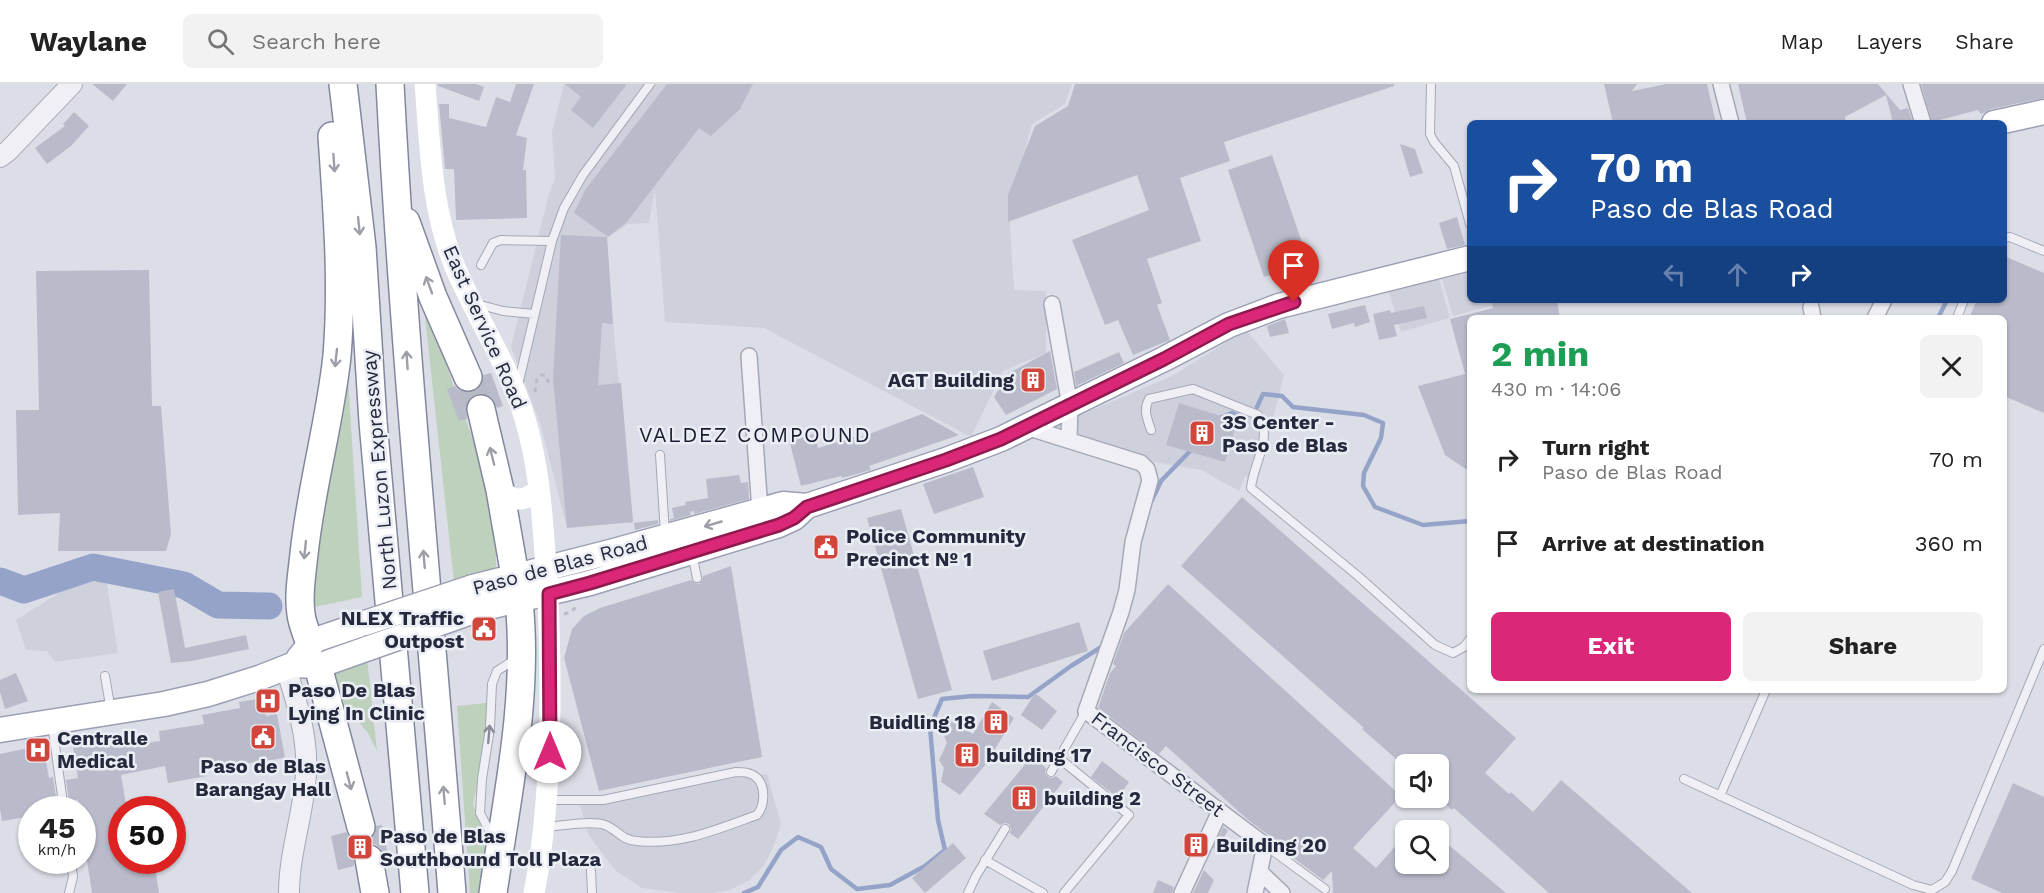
<!DOCTYPE html>
<meta charset="utf-8">
<style>
:root{--surface:#fff;--page:#f2f2f2;--text:#222;--muted:#767676;--line:#e0e0e0;--accent:#db2777}
body{margin:0;font-family:"Work Sans",sans-serif;background:var(--page);color:var(--text);height:100vh;display:flex;flex-direction:column;font-size:22px;white-space:nowrap}
*{box-sizing:border-box;margin:0}
p{font-size:20px;color:var(--muted)}
.icon{flex:none;width:33px;height:33px;fill:none;stroke:currentColor;stroke-width:2;stroke-linecap:round;stroke-linejoin:round}
.map{position:relative;flex:1;overflow:hidden}
.side{position:absolute;left:1467px;top:231px;width:540px;height:378px;display:flex;flex-direction:column;background:var(--surface);border-radius:9px;box-shadow:0 2px 4px #0004}
.side>*{flex:none}
.guide{position:absolute;left:1467px;top:36px;width:540px;height:183px;border-radius:9px;box-shadow:0 2px 4px #0004;background:#1a4fa0;color:#fff;overflow:hidden}
.controls{position:absolute;left:1395px;top:670px;display:grid;gap:12px}
.controls a{display:grid;place-items:center;width:54px;height:54px;border-radius:9px;background:var(--surface);box-shadow:0 2px 4px #0004;font-size:30px}
.speed{position:absolute;left:18px;top:712px;display:flex;gap:12px;font-size:30px;font-weight:700;text-align:center}
.speed>*{display:grid;place-content:center;width:78px;height:78px;border-radius:50%;background:var(--surface);box-shadow:0 2px 4px #0004;line-height:1}
.speed small{font-size:15px;font-weight:400}
.speed .limit{border:9px solid #d22;background:#fff;color:#111}
.pin{position:absolute;display:grid;place-items:center;width:51px;height:51px;color:#fff;margin:-62px -26px;border-radius:50% 50% 50% 0;rotate:-45deg;box-shadow:0 0 6px #0007}
.pin .icon{rotate:45deg}
.me{position:absolute;width:66px;margin:-33px;rotate:0deg;stroke-linejoin:round;filter:drop-shadow(0 0 4px #0008)}
.turn{display:flex;align-items:center;gap:21px;height:126px;padding:0 24px;font-size:27px}
.turn .icon{width:78px;height:78px;stroke-width:2.5}
.turn b{display:block;font-size:42px;line-height:51px}
.lanes{display:flex;align-items:center;height:57px;padding:0 24px;background:#0003;justify-content:center;gap:30px;direction:ltr}
.lanes .off{opacity:.35}
.round{display:grid;place-items:center;flex:none;width:63px;height:63px;border-radius:9px;background:var(--page)}
.summary{display:flex;align-items:center;justify-content:space-between;height:102px;padding:0 24px}
h1{font-size:36px;font-weight:700;line-height:45px;color:#1e9e55}
.button{display:flex;gap:12px;margin-top:auto;padding:12px 24px}
.button a{flex:1;height:69px;border-radius:9px;background:var(--accent);color:#fff;font-size:24px;font-weight:700;line-height:69px;text-align:center}
.button a+a{background:var(--page);color:var(--text)}
ul{padding:0;list-style:none}
li{display:flex;align-items:center;gap:18px;height:84px;padding:0 24px}
li div{flex:1}
li b{display:block;font-size:22px}
li em{font-style:normal}
header{display:flex;align-items:center;gap:36px;box-sizing:border-box;height:84px;padding:0 30px;background:var(--surface);border-bottom:2px solid var(--line)}
header strong{font-size:28px}
nav{display:flex;gap:33px;margin-inline-start:auto;font-size:21px}
.search{width:420px;height:54px;background:var(--page);display:flex;align-items:center;gap:15px;box-sizing:border-box;padding:0 21px;border-radius:9px;color:var(--muted);font-size:22px}
.map>svg:first-child{display:block}
.built{fill:#ced0dc}
.green{fill:#bdd1bd}
.lines{fill:none;stroke-linecap:round;stroke-linejoin:round}
.stream{stroke:#95a3c9;stroke-width:4.5}
.river{stroke:#95a3c9;stroke-width:27}
.building{fill:#b9bbca}
.motorway-tunnel{stroke:#b7bac5;stroke-width:27;stroke-dasharray:27 14;stroke-linecap:butt}
.service-casing{stroke:#a5a8b4;stroke-width:10}
.minor-casing{stroke:#a5a8b4;stroke-width:18}
.tertiary-casing{stroke:#a5a8b4;stroke-width:22}
.primary-casing{stroke:#9b9fb3;stroke-width:27}
.motorway-casing{stroke:#83879e;stroke-width:30}
.path{stroke:#babcc5;stroke-width:3;stroke-dasharray:4.5 4.5;stroke-linecap:butt}
.service{stroke:#efeff5;stroke-width:8}
.minor{stroke:#efeff5;stroke-width:15}
.tertiary{stroke:#efeff5;stroke-width:20}
.secondary{stroke:#fff;stroke-width:21}
.primary{stroke:#fff;stroke-width:24}
.motorway{stroke:#fff;stroke-width:27}
.primary-bridge-casing{stroke:#9b9fb3;stroke-width:27;stroke-linecap:butt}
.primary-bridge{stroke:#fff;stroke-width:24}
.oneway{stroke:#9d9fa8}
.oneway2{stroke:#8a8c99}
.route-casing{stroke:#8e194d;stroke-width:15}
.route{stroke:#db2777;stroke-width:10}
.labels{text-anchor:middle;stroke-width:5;stroke-linejoin:round;paint-order:stroke}
.street-label{font-size:20px;fill:#25293d;stroke:#ebedf4}
.poi-label{font-size:20px;font-weight:bold;fill:#25293d;stroke:#ebedf4;text-anchor:start}
.neighbourhood-label{font-size:21px;letter-spacing:1.5px;fill:#181a2e;stroke:#ebedf4}
</style>
<header>
<strong>Waylane</strong>
<div class="search"><svg class="icon" aria-label="search" viewBox="0 0 24 24"><circle cx="10" cy="10" r="6"/><path d="M15 15l6 6"/></svg>Search here</div>
<nav><a>Map</a><a>Layers</a><a>Share</a></nav>
</header>
<div class="map">
<svg width="2044" height="809" viewBox="0 0 2044 809">
<rect width="100%" height="100%" fill="#dcdee7"/>
<path class="built" d="M564,0H1072L1065,20L1032,40L1009,127L1014,206L1046,207V269L1003,287L971,353L764,244L665,238L655,105L649,139L628,140L607,154L613,240L633,438L567,444L540,339L511,263L549,110L555,95L552,48Z
M1470,189V216H1514L1453,232L1442,195Z
M1439,195L1450,234L1401,248L1389,208Z
M1246,246L1284,291L1257,400L1245,392L1239,407L1201,386L1143,376L1050,344L1172,292Z
M106,494L118,569L55,578L47,567L26,566L16,536L67,504Z
M767,690L781,740L775,759L764,781L750,796L730,806L712,809H680L642,804L616,787L589,752L578,714Z"/>
<path class="green" d="M423,215L474,359L486,404L496,468V482L493,490L454,498Z
M346,264L362,513L305,525Z
M367,574L377,667L368,649L346,623L329,588Z
M486,619L487,655L473,720L488,762L478,809H470L457,622Z"/>
<g class="lines">
<path class="stream" d="M1938,234L1947,216
M1257,323L1263,310L1282,312L1293,323L1364,331L1383,339L1381,354L1364,389L1363,402L1375,423L1423,441L1470,437
M1217,335L1232,329L1244,335
M1152,416L1161,397L1193,364
M744,809L758,803L781,766L798,753L821,763L831,785L857,805L890,801L925,782L945,766L938,736L930,643L942,615L972,612L1028,613L1071,582L1103,562"/>
<path class="river" d="M0,497L24,506L93,483L184,501L218,521L269,522"/>
</g>
<path class="building" d="M92,0H127L113,17Z
M438,0H476L484,3L479,17L438,2Z
M516,0H534L516,51L527,54L523,86H526L527,134L456,136L454,85H445L439,20H449V34L486,43L496,13L510,18Z
M565,0H627L593,44L571,26L581,13Z
M667,0H753L740,25L711,52L699,44L627,138L608,153L574,129L585,106Z
M1075,0H1394V2L1224,58L1230,77L1180,94L1201,157L1147,175L1162,219L1157,221L1170,256L1133,271L1118,236L1105,241L1072,156L1149,126L1137,91L1008,138V111L1035,42L1068,22Z
M1604,0H1637L1632,7L1666,0H1707L1716,39H1613Z
M1738,0H1878L1900,26L1908,24L1913,39H1893L1886,11L1845,33L1846,39H1747Z
M1921,0H2044V14L1991,25L1981,30L1978,26L1932,38Z
M74,28L89,42L71,62L47,80L35,64L65,42L63,40Z
M1400,60L1415,65L1423,89L1410,93Z
M1272,71L1306,170L1295,174L1297,182L1264,193L1228,86Z
M1457,133L1465,161L1447,165L1439,139Z
M561,151L607,153L613,240L602,239L598,301L621,299L633,438L567,444L553,294Z
M2004,172L2044,189V329L2004,312V234H1969L1977,216H2004Z
M149,186L152,322H161L171,450L166,467H58L60,429L18,431L16,326H39L36,187Z
M1491,216H1557L1560,234H1471L1470,230L1493,224Z
M1365,221L1370,238L1355,243L1354,239L1332,245L1328,230Z
M1424,222L1427,234L1394,241L1397,252L1379,256L1373,230L1390,226L1391,229Z
M1470,230V388L1445,371L1418,302L1465,290L1450,235Z
M1285,235L1289,249L1270,253L1267,242Z
M1050,267L1057,305L1006,331L994,313L1009,289Z
M1119,268L1124,279L1076,302L1074,288Z
M491,289L503,322L497,324L492,314L485,310H477L471,313L466,320L467,335L459,337L447,305L455,302L459,306L466,309L474,308L481,302L483,291Z
M1179,319L1237,337L1225,378L1166,361Z
M922,330L959,351L869,382L871,386L842,394L841,392L801,402L789,356L815,350L818,364L860,351L861,353Z
M973,383L984,413L934,430L923,400Z
M739,391L741,399L748,398L749,415L694,430V427L690,428L691,431L670,437V435L674,434L672,424L686,421L685,418L708,414L706,395Z
M1242,413L1516,654L1485,689L1509,710L1511,708L1533,728L1561,696L1692,809H1549L1454,724L1452,726L1438,714V681H1408L1398,672L1396,675L1362,645L1364,644L1181,482Z
M901,425L952,606L918,615L867,434Z
M658,436V440L635,446L634,439Z
M731,482L762,673L599,707L564,574L572,545L584,532L600,524L691,496L695,499L699,500L702,496L703,492Z
M1168,500L1401,712L1353,764L1376,784L1406,750V780H1438V752L1506,809H1333L1332,787L1323,796L1276,761L1271,753L1247,735L1166,662L1159,670L1098,624L1110,589L1116,582L1113,580L1124,549Z
M174,505L185,564L246,551L249,565L192,577L171,579L158,508Z
M1079,538L1088,567L992,597L983,567Z
M16,589L28,617L5,625L0,608V596Z
M1035,609L1057,627L1042,646L1021,631Z
M263,614L266,632L277,630L285,674L206,685L207,692L168,699L165,682L121,691L127,726H122V777H154L159,809H92L82,745V726H80L78,716L69,717L66,696L78,694L72,657L115,651L117,664L160,657L159,647L204,640L202,631L240,624L239,618Z
M992,618L1014,634L995,665L997,667L960,711L941,698L944,684L939,676L947,659L943,649L949,637L958,640L973,650Z
M43,661L49,694L53,693L57,720L37,723V726H32V732L2,737L0,725V670Z
M1032,672L1046,684L1045,689L1048,693L1052,694L1056,692L1063,698L1018,755L1010,749L1011,745L1009,740L1005,739L1000,741L984,730Z
M1102,677L1129,698L1118,714L1091,693Z
M2013,699L2044,713V809H2002L1971,795Z
M382,741L389,775L385,776L381,765L375,760H366L359,763L354,769V782L338,786L331,752L346,748L350,754L356,758H364L372,754L376,742Z
M1223,743L1228,746L1218,766L1213,764Z
M953,759L966,774L925,809L912,794Z
M1204,786L1214,796L1208,809H1193Z
M1158,796L1174,803L1172,809H1153Z"/>
<g class="lines">
<path class="motorway-tunnel" d="M468,293L481,325"/>
<g class="service-casing">
<path id="service" d="M1431,0L1430,50L1434,58L1454,82L1470,140
M2004,154L2010,153L2044,167
M481,181L493,159L501,156L552,157
M477,220L503,227L534,230
M1957,234L1964,216
M518,301L552,157L564,124L583,91L650,0
M1151,346C1147,334 1143,326 1149,315L1193,305L1258,331C1274,352 1253,380 1251,404L1358,492L1435,561L1453,569L1464,563L1470,555
M660,371L665,450
M692,469L697,494
M105,592L111,627
M52,640L64,726
M1060,675L1129,731L1064,809
M1051,688L1086,627
M1684,695L1913,801L1932,806L1945,798L1952,787L2044,565
M1720,712L1766,606
M546,743C561,742 591,736 605,741C618,746 621,756 637,757C679,762 718,745 757,731C765,721 766,702 756,693C750,688 743,688 736,688L603,716H547
M493,754L480,729L482,695L490,644L492,600L497,587L514,576
M1265,761L1325,805
M985,776L1043,809
M591,787L592,809
M69,809L73,793L71,777
M968,809L976,792L1005,745"/>
</g>
<g class="minor-casing">
<path id="minor" d="M1721,0L1731,39
M1911,0L1923,39
M1052,220L1070,322L1069,356
M1811,223L1813,234
M1875,234L1884,216
M749,272L760,427
M1026,343L1141,379L1147,385L1150,396L1133,458L1127,506L1121,528L1086,627L1265,761L1255,809
M1260,788L1282,809
M1182,809L1220,727"/>
</g>
<g class="tertiary-casing">
<path id="tertiary" d="M0,73L8,67L72,0
M286,584C297,619 308,652 306,689C304,729 289,768 289,809"/>
</g>
<g class="primary-casing">
<path id="primary" d="M1994,39L2044,28
M473,503L614,467L783,420L807,422
M480,525L590,499L779,441L794,434L807,422L946,376L1001,355L1164,275L1229,241L1279,222L1470,174
M298,575L310,560L318,555L365,539
M0,646L164,620L208,610L259,594L292,581L318,582L369,564"/>
</g>
<g class="motorway-casing">
<path id="motorway" d="M343,0L362,163L373,338L415,809
M390,0C404,270 431,539 452,809
M406,138L433,213L468,293
M481,325L500,406L515,492
M310,560C307,550 302,540 301,530C298,510 302,490 304,470C311,403 330,338 337,272C343,198 337,125 332,52
M318,582L361,743
M369,775L375,809
M493,809C507,712 529,615 519,517"/>
</g>
<path class="path" d="M535,308L537,295L541,291H545L549,299L553,300H576
M627,437H631L630,432
M564,530L571,528L576,523"/>
<use href="#service" class="service"/>
<use href="#minor" class="minor"/>
<use href="#tertiary" class="tertiary"/>
<path class="secondary" d="M425,0C430,61 431,125 455,183C477,235 509,281 525,335C538,378 542,425 545,470C549,517 550,563 550,610C550,677 547,743 534,809
M500,406C515,418 524,418 538,406"/>
<use href="#primary" class="primary"/>
<use href="#motorway" class="motorway"/>
<g class="primary-bridge-casing">
<path id="primary-bridge" d="M365,539L473,503
M369,564L480,525"/>
</g>
<use href="#primary-bridge" class="primary-bridge"/>
</g>
<defs><path id="oneway-shaft" d="M-6 0H5M1.5-3L5.5 0L1.5 3" fill="none" stroke-width="1.6" stroke-linecap="round" stroke-linejoin="round" transform="scale(1.5)"/></defs>
<g class="oneway">
<use href="#oneway-shaft" transform="translate(334 79) rotate(86)"/>
<use href="#oneway-shaft" transform="translate(359 142) rotate(84)"/>
<use href="#oneway-shaft" transform="translate(429 201) rotate(-110)"/>
<use href="#oneway-shaft" transform="translate(336 274) rotate(96)"/>
<use href="#oneway-shaft" transform="translate(407 276) rotate(-94)"/>
<use href="#oneway-shaft" transform="translate(492 372) rotate(-104)"/>
<use href="#oneway-shaft" transform="translate(713 440) rotate(164)"/>
<use href="#oneway-shaft" transform="translate(305 466) rotate(96)"/>
<use href="#oneway-shaft" transform="translate(424 475) rotate(-95)"/>
<use href="#oneway-shaft" transform="translate(349 697) rotate(75)"/>
<use href="#oneway-shaft" transform="translate(444 711) rotate(-95)"/>
</g>
<use class="oneway2" href="#oneway-shaft" transform="translate(489 650) rotate(-85)"/>
<g class="lines">
<g class="route-casing">
<path id="route" d="M550,668L549,510L590,499L779,441L794,434L807,423L946,376L1001,355L1164,275L1229,240L1294,218"/>
</g>
<use href="#route" class="route"/>
</g>
<defs>
<g id="building-square" transform="scale(1.35)"><rect x="-9" y="-9" width="18" height="18" rx="4" fill="#d2453a" stroke="#ebedf4"/><path d="M-4-6H4V6H1V3H-1V6H-4ZM-2.5-4.3h1.7v1.8h-1.7ZM.8-4.3h1.7v1.8H.8ZM-2.5-1h1.7V.8h-1.7ZM.8-1h1.7V.8H.8Z" fill="#fff"/></g>
<g id="civic-square" transform="scale(1.35)"><rect x="-9" y="-9" width="18" height="18" rx="4" fill="#d2453a" stroke="#ebedf4"/><path d="M-.6-6.5H3V-4.5H.6V-3L4-1V1h2V6H-6V1h2V-1L-.6-3ZM-1.2 2.5V6h2.4V2.5Z" fill="#fff"/></g>
<g id="hospital-square" transform="scale(1.35)"><rect x="-9" y="-9" width="18" height="18" rx="4" fill="#d2453a" stroke="#ebedf4"/><path d="M-5-5h3v3.5h4V-5h3V5h-3V1.5h-4V5h-3Z" fill="#fff"/></g>
</defs>
<g fill-rule="evenodd">
<use href="#building-square" x="1033" y="296"/>
<use href="#building-square" x="1202" y="349"/>
<use href="#civic-square" x="826" y="463"/>
<use href="#civic-square" x="484" y="545"/>
<use href="#hospital-square" x="268" y="617"/>
<use href="#building-square" x="996" y="638"/>
<use href="#civic-square" x="263" y="653"/>
<use href="#hospital-square" x="38" y="666"/>
<use href="#building-square" x="967" y="671"/>
<use href="#building-square" x="1024" y="714"/>
<use href="#building-square" x="1196" y="761"/>
<use href="#building-square" x="360" y="763"/>
</g>
<g class="labels">
<g class="street-label">
<text transform="translate(485 243) rotate(66)" y="7">East Service Road</text>
<text transform="translate(379 386) rotate(-95)" y="7">North Luzon Expressway</text>
<text transform="translate(560 481) rotate(-15)" y="7">Paso de Blas Road</text>
<text transform="translate(1158 680) rotate(37)" y="7">Francisco Street</text>
</g>
<g class="poi-label">
<text x="1014" y="303" text-anchor="end">AGT Building</text>
<text x="1222" y="345">3S Center -<tspan x="1222" dy="23">Paso de Blas</tspan></text>
<text x="846" y="459">Police Community<tspan x="846" dy="23">Precinct № 1</tspan></text>
<text x="464" y="541" text-anchor="end">NLEX Traffic<tspan x="464" dy="23">Outpost</tspan></text>
<text x="288" y="613">Paso De Blas<tspan x="288" dy="23">Lying In Clinic</tspan></text>
<text x="976" y="645" text-anchor="end">Buidling 18</text>
<text x="57" y="661">Centralle<tspan x="57" dy="23">Medical</tspan></text>
<text x="986" y="678">building 17</text>
<text x="263" y="689" text-anchor="middle">Paso de Blas<tspan x="263" dy="23">Barangay Hall</tspan></text>
<text x="1044" y="721">building 2</text>
<text x="380" y="759">Paso de Blas<tspan x="380" dy="23">Southbound Toll Plaza</tspan></text>
<text x="1216" y="768">Building 20</text>
</g>
<g class="neighbourhood-label">
<text x="755" y="358">VALDEZ COMPOUND</text>
</g>
</g>
</svg>
<div class="controls">
<a><svg class="icon" aria-label="sound" viewBox="0 0 24 24"><path d="M4 9h4l5-4v14l-5-4H4zM17 9q2 3 0 6"/></svg></a>
<a><svg class="icon" aria-label="search" viewBox="0 0 24 24"><circle cx="10" cy="10" r="6"/><path d="M15 15l6 6"/></svg></a>
</div>
<div class="speed"><div>45<small>km/h</small></div><div class="limit">50</div></div>
<div class="pin" style="left:1294px;top:218px;background:#d93025"><svg class="icon" aria-label="arrive" viewBox="0 0 24 24"><path d="M6 21V4h12l-3 4 3 4H6"/></svg></div>
<svg class="me" style="left:550px;top:668px" viewBox="-20 -20 40 40"><circle r="19" fill="#fff"/><path d="M0-13L10 11 0 6-10 11z" fill="#db2777"/></svg>
<div class="guide">
<div class="turn"><svg class="icon" aria-label="right" viewBox="0 0 24 24"><path d="M7 20v-9h11M14 6l5 5-5 5"/></svg><div><b>70 m</b>Paso de Blas Road</div></div>
<div class="lanes"><svg class="icon off" aria-label="left" viewBox="0 0 24 24"><path d="M17 20v-9H6M10 6l-5 5 5 5"/></svg><svg class="icon off" aria-label="ahead" viewBox="0 0 24 24"><path d="M12 20V5M6 11l6-6 6 6"/></svg><svg class="icon" aria-label="right" viewBox="0 0 24 24"><path d="M7 20v-9h11M14 6l5 5-5 5"/></svg></div>
</div>
<section class="side">
<div class="summary"><div><h1>2 min</h1><p>430 m · 14:06</p></div><a class="round"><svg class="icon" aria-label="close" viewBox="0 0 24 24"><path d="M6 6l12 12M18 6L6 18"/></svg></a></div>
<ul>
<li><svg class="icon" aria-label="right" viewBox="0 0 24 24"><path d="M7 20v-9h11M14 6l5 5-5 5"/></svg><div><b>Turn right</b><p>Paso de Blas Road</p></div><em>70 m</em></li>
<li><svg class="icon" aria-label="arrive" viewBox="0 0 24 24"><path d="M6 21V4h12l-3 4 3 4H6"/></svg><div><b>Arrive at destination</b></div><em>360 m</em></li>
</ul>
<div class="button"><a>Exit</a><a>Share</a></div>
</section>
</div>
